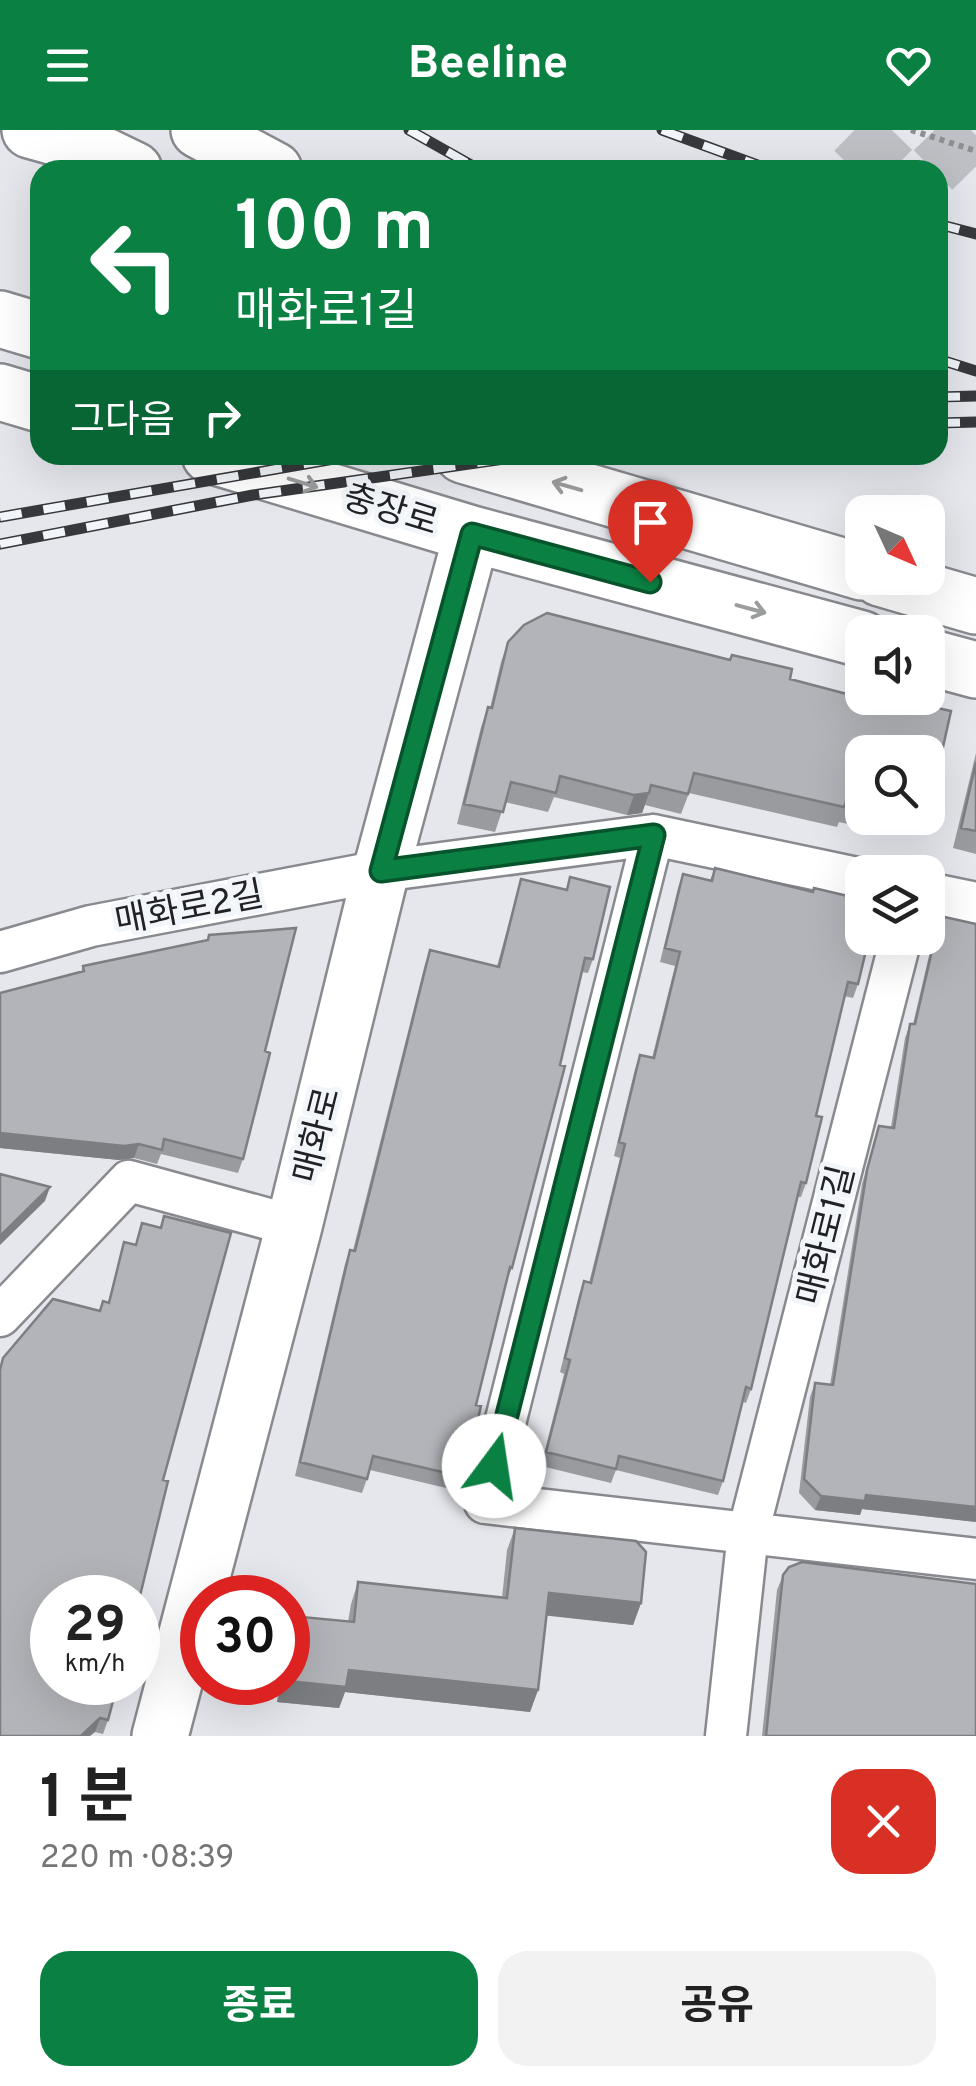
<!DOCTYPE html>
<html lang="ko">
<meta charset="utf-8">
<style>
:root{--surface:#fff;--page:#f2f2f2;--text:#222;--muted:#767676;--accent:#0b8043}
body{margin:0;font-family:Overpass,"Noto Sans KR",sans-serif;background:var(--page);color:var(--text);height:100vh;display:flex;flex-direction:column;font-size:38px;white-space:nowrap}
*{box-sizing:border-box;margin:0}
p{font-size:32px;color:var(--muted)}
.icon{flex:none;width:55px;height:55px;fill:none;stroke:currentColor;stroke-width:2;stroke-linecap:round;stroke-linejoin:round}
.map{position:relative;height:1606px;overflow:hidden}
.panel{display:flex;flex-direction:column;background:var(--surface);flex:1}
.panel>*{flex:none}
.hud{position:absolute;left:30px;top:30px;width:918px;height:305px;border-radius:30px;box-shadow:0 10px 40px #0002;background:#0b8043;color:#fff;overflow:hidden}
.needle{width:65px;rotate:134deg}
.tools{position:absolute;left:845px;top:365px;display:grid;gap:20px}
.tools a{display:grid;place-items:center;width:100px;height:100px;border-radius:20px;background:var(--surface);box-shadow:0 10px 40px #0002;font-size:50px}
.speed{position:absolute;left:30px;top:1445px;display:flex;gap:20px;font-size:50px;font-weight:700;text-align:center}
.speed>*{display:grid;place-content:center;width:130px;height:130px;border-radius:50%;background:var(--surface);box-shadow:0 10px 40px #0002;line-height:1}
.speed small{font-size:25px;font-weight:400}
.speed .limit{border:15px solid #d22;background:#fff;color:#111}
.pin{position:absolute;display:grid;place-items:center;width:85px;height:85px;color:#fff;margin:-102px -42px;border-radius:50% 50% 50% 0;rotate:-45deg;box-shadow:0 0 10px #0007}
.pin .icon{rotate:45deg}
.me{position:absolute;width:110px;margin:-55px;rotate:14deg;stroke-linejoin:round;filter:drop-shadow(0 0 8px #0008)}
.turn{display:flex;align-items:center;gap:35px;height:210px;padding:0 40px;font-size:45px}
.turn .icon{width:130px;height:130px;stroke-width:2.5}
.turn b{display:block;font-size:70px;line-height:85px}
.then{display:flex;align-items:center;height:95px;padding:0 40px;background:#0003;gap:20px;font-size:38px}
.round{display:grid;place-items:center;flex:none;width:105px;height:105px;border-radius:30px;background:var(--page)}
.head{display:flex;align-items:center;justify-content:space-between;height:170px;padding:0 40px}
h1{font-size:60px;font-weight:700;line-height:75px}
.primary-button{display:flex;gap:20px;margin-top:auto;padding:20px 40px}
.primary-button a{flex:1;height:115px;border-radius:30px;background:var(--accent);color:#fff;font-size:40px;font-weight:700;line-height:115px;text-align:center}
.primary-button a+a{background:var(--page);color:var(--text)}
header{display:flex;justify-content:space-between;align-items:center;height:130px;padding:0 40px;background:var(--accent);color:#fff;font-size:45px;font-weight:700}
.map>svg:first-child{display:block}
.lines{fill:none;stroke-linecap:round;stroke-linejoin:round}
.secondary-tunnel{stroke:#bec0c5;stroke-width:55;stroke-dasharray:55 28;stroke-linecap:butt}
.street-casing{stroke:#888a8f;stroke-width:45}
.secondary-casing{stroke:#888a8f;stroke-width:60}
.path{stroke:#8c8e92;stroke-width:6;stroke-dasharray:5 5;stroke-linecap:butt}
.street{stroke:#fff;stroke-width:40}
.secondary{stroke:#fff;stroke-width:55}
.rail-casing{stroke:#37383b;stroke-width:11}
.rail{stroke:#f2f5fa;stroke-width:8;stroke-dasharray:22;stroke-linecap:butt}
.wall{fill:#999b9f}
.shaded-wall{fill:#7d7e82}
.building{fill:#b2b4b9;stroke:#7d7e82;stroke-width:2.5}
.oneway{stroke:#9b9c9c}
.route-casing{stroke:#07532c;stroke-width:25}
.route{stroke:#0b8043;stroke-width:18}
.labels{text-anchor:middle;stroke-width:10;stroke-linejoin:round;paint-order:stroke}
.street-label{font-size:35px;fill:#212224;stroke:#f2f5fa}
</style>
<header><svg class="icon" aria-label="menu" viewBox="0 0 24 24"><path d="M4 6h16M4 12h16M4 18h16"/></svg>Beeline<svg class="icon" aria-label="heart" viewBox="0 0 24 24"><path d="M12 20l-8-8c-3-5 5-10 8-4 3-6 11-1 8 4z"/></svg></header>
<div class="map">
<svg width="976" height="1606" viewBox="0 0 976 1606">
<rect width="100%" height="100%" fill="#e5e7ed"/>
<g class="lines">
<path class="secondary-tunnel" d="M854,40L893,0
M933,40L974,0"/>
<g class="street-casing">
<path id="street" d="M653,705L485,1373L976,1429
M928,763L976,773
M0,822L91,796L381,741L653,705L862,749
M0,1186L129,1051L294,1096
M726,1606L748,1403L901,808"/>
</g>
<g class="secondary-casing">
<path id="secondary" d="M30,0L80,14L134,40
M199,0L274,40
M0,189L40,201
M0,262L40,274
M210,325L472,404L862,509
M463,325L862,442
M880,448L976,476
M928,527L976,540
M160,1606L294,1096L381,741L472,404"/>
</g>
<path class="path" d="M911,0L976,21"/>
<use href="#street" class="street"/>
<use href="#secondary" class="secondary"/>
<g class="rail-casing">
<path id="rail" d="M409,0L480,40
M662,0L771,40
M938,94L976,104
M938,229L976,241
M938,267L976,266
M938,293L976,292
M0,387L357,325
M0,414L253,365L533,325"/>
</g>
<use href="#rail" class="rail"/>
</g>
<path class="wall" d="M508,512L790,549L941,626L934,646L928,644V622H862V688H899L893,704L839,692L837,697L689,663L681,684L645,675L642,683L627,685L554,667L548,682L505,672L495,702L457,694L481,597L488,577L490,578L501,532Z
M976,623V724L953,718Z
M715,738L856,783L858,854L853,868L844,866L816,986L806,1053L801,1067H798L751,1259L746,1273L743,1272L723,1351L718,1365L616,1340L611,1353L541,1336L564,1244L560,1242L579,1165L584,1151L589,1153L620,1028L614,1026L635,939L640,925L652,928L675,836L660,832L678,758L683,744L710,750Z
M570,747L593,829L588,843L582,842L512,1138L506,1152L476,1275L464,1347L459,1361L370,1340L362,1363L295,1346L345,1134L350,1120H353L425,834L430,820L497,836L521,749L566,760Z
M940,786L976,794V1392L862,1379L860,1385L815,1380L799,1363L810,1267L815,1253L830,1255L862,1054L879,996L891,997L905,908L910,894H913L935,800Z
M83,836L265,921L243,1029L238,1043L161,1024L157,1034L134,1028L119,1030L0,1018V863L81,842Z
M164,1086L163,1350L108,1590L103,1604L95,1602L0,1606V1237L3,1228L99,1180L103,1171L108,1172L124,1112L135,1115L142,1093L160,1097Z
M515,1398L641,1473L633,1495L547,1485L538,1560L530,1582L345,1562L339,1578L277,1572L279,1552H288V1498L292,1486L348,1492L351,1474L358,1452L502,1468L507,1420Z
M783,1445L976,1606H762L777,1460Z"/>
<path class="shaded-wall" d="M649,663L642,683L627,685L634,665Z
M0,1003L139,1014L134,1028L119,1030L0,1018Z
M50,1057L45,1071L0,1115V1106Z
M866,1365L976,1377V1392L862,1379L860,1385L815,1380L821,1366Z
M549,1463L641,1473L633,1495L541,1485Z
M349,1540L538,1560L530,1582L345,1562L339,1578L277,1572L284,1552Z
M100,1588L95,1602L90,1606H81Z"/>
<path class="building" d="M547,483L730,530L732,525L792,539L790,549L862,568L881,571L882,568H892L951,581L941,626L915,620V622H862V676L846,672L844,677L694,643L688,664L651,655L649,663L634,665L560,646L556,663L511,652L503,682L464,674L488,577L492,578L508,512L524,495Z
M976,632V701L961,698Z
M715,738L813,762L814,758L860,769L856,783L862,784V808H869L858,854L848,852L816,986L822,987L806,1053L801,1052L751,1259L746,1257L723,1351L619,1326L616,1339L546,1322L570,1230L565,1228L584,1151L591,1153L625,1014L619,1012L640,925L654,928L680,822L665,818L683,744L712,751Z
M570,747L610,757L593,829L585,828L560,935L565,936L512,1138L510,1137L476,1275L481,1276L464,1347L373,1326L367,1349L300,1332L350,1120L355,1121L430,820L499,837L521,749L567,760Z
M940,786L976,794V1377L866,1365L865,1371L821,1366L804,1349L815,1253L833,1255L867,1040L879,996L894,998L910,894H915Z
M296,798L265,921L270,923L243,1029L164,1009L162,1020L139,1014L124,1016L0,1003V863L84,841L83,836L208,810L209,805Z
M0,1044L50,1057L0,1106Z
M164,1086L231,1103L163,1350L168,1351L138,1474V1468H52V1552H118L108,1590L100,1588L81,1606H0V1240L3,1228L53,1169L100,1181L103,1171L109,1173L124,1112L136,1115L142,1093L161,1098Z
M515,1398L636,1411L646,1422L641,1473L549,1463L538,1560L349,1540L346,1557L288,1551V1527L292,1486L354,1492L358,1452L507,1468Z
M802,1432L976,1454V1606H766L783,1445L789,1437Z"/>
<defs><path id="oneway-shaft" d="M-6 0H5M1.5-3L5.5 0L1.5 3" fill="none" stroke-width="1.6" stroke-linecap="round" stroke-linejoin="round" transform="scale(2.5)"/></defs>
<g class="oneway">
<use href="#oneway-shaft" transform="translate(303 353) rotate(17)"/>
<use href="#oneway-shaft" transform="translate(567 356) rotate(-164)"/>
<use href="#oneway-shaft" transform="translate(751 479) rotate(15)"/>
</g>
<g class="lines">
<g class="route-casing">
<path id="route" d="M494,1336L654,705L381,741L472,404L650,452"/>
</g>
<use href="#route" class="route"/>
</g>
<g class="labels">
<g class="street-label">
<text transform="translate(391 379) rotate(17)" y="12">충장로</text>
<text transform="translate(189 777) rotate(-11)" y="12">매화로2길</text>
<text transform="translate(316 1005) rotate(-76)" y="12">매화로</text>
<text transform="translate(825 1105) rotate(-76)" y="12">매화로1길</text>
</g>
</g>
</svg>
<div class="tools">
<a><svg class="needle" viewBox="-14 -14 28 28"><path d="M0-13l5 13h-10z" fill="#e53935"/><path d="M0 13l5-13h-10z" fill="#767676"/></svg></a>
<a><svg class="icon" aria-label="sound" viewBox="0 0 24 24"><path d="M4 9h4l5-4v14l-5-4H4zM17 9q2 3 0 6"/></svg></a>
<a><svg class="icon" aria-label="search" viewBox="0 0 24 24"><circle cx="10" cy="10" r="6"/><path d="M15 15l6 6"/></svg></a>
<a><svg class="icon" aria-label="layers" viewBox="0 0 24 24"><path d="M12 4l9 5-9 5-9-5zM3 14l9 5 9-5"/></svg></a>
</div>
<div class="speed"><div>29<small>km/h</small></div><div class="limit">30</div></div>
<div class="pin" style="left:650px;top:452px;background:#d93025"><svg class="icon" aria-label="arrive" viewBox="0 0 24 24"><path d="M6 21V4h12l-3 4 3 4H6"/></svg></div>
<svg class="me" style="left:494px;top:1336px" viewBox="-20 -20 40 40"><circle r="19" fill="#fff"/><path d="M0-13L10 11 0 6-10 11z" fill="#0b8043"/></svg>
<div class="hud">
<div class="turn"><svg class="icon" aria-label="left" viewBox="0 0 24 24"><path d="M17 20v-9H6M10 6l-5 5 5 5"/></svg><div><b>100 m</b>매화로1길</div></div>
<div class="then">그다음<svg class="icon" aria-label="right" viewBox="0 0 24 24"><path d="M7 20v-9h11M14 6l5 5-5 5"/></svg></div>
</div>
</div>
<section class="panel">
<div class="head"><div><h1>1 분</h1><p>220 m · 08:39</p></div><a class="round" style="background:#d93025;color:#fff"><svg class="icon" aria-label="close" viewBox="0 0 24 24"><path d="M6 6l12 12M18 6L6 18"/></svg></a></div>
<div class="primary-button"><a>종료</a><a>공유</a></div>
</section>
